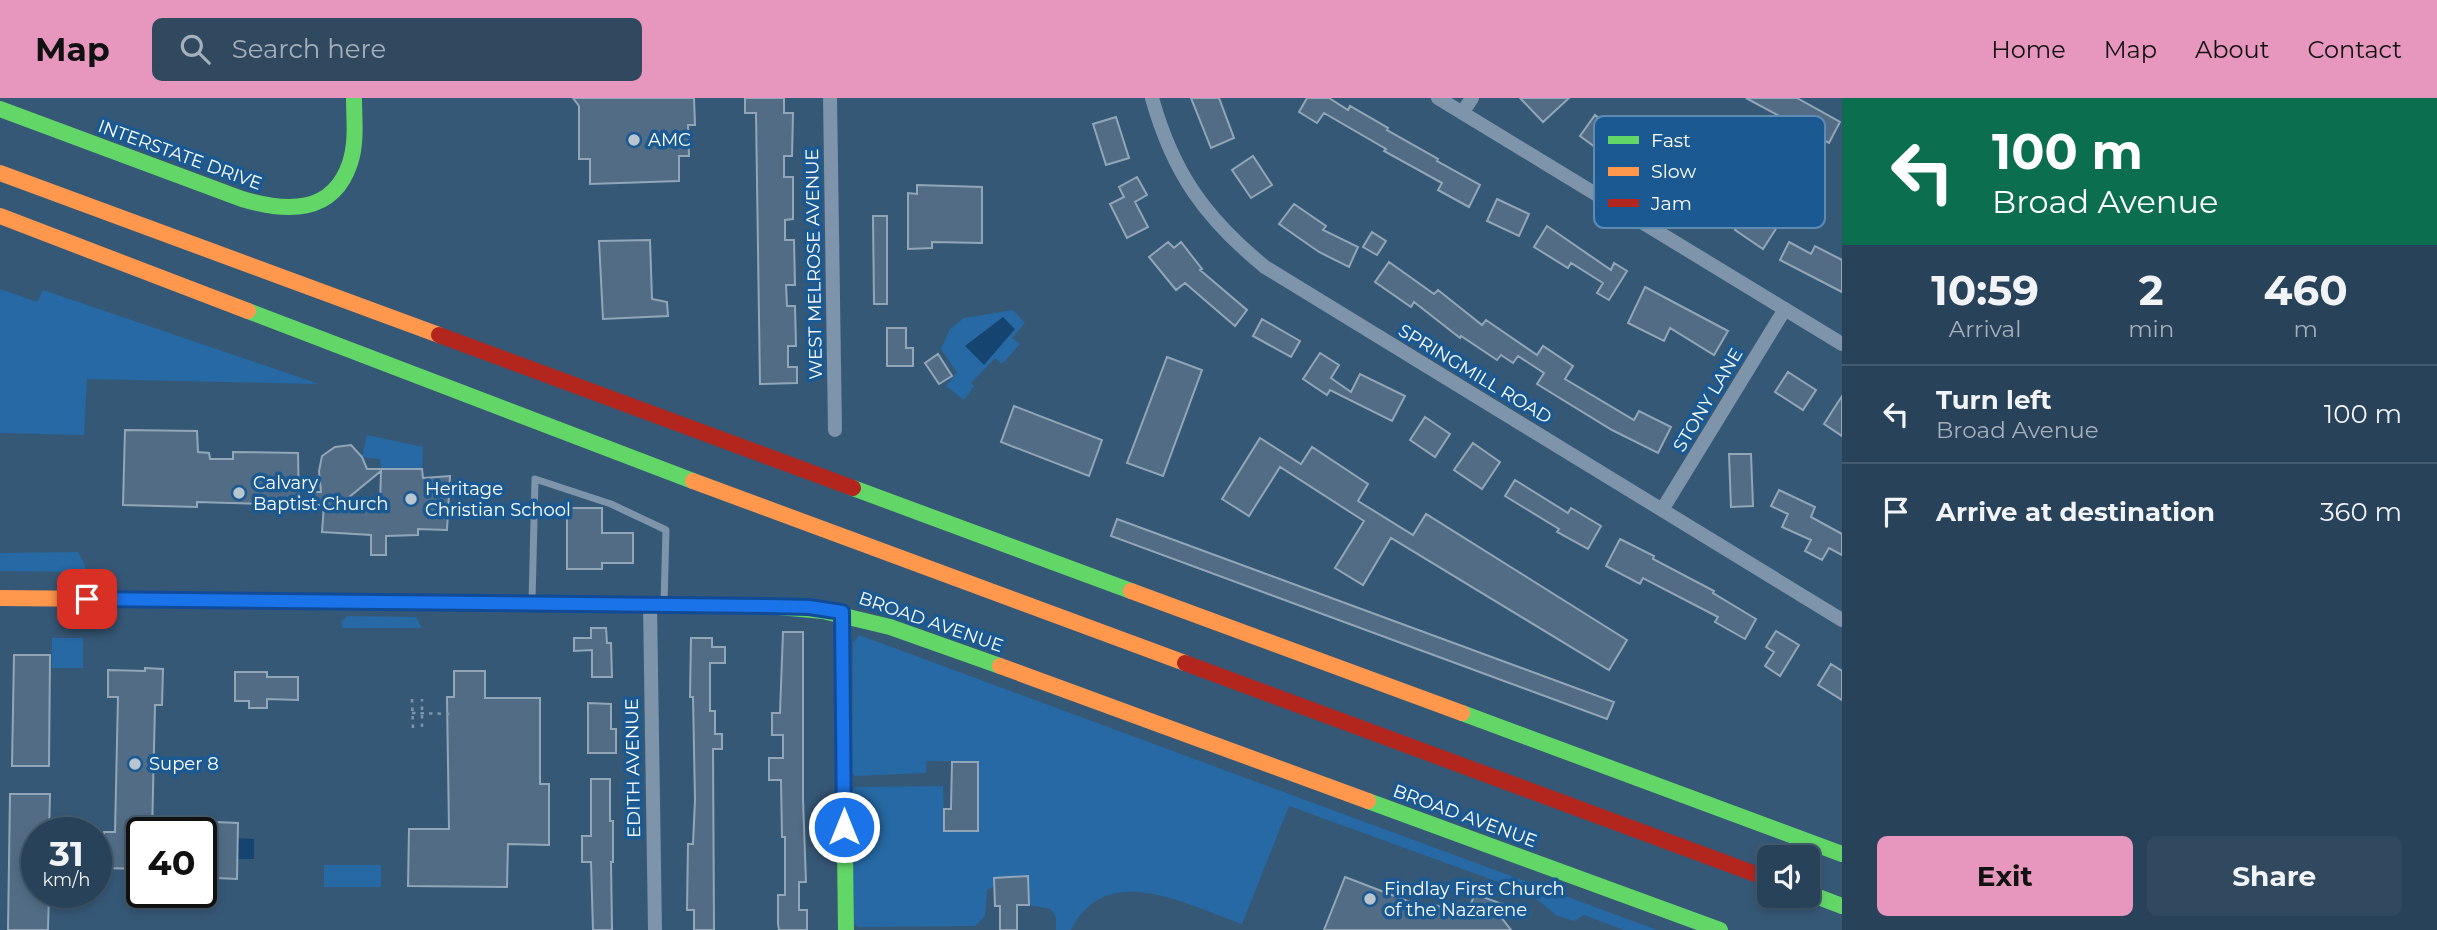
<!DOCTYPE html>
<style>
:root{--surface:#284259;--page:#30495f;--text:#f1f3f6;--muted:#a5b0ba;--line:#445b6f;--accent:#e797bd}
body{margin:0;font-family:Montserrat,sans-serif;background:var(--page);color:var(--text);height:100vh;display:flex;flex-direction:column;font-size:26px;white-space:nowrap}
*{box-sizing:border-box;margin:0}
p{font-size:23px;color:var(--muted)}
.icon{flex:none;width:38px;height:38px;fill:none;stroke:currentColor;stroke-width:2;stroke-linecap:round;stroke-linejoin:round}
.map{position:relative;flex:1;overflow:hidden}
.details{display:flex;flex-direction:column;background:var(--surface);width:595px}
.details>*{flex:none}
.guide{background:#0b6e4f;color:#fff;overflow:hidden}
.fabs{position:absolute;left:1757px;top:747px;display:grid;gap:14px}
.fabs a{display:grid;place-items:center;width:63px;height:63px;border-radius:10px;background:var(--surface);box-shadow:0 4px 10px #0003,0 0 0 2px var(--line);font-size:35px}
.speed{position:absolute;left:21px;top:719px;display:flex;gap:14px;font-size:35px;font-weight:700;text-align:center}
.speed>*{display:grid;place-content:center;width:91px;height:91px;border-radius:50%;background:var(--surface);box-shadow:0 4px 10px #0003,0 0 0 2px var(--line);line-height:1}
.speed small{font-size:18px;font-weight:400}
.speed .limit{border:4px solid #111;border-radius:10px;background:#fff;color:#111}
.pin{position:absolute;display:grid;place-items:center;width:60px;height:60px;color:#fff;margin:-30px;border-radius:14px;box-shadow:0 4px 10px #0006}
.me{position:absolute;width:77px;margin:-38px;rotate:0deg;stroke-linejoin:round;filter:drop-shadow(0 0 5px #0008)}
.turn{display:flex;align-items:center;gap:24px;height:147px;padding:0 35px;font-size:32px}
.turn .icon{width:91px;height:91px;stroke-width:2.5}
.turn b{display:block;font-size:49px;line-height:60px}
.eta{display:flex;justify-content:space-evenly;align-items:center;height:119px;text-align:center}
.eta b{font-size:42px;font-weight:700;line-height:49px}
.cta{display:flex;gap:14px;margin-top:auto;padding:14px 35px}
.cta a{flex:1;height:80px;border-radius:10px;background:var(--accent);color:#111;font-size:28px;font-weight:700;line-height:80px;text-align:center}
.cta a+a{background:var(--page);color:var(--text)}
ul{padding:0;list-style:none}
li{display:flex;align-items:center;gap:21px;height:98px;padding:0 35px;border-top:2px solid var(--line)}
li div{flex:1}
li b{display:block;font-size:26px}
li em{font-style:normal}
header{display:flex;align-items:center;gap:42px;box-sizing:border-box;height:98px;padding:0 35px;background:var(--accent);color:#111}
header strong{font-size:33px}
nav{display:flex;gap:38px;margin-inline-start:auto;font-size:24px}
.search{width:490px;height:63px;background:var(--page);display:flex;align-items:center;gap:18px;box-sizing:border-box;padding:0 24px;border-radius:10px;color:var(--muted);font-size:26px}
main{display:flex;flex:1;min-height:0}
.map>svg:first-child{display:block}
.green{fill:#2669a4}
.water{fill:#154470}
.building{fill:#516c84;stroke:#92a6b8;stroke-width:2;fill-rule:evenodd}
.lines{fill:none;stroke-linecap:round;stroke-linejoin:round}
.path{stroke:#7d94aa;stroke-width:2.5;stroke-dasharray:3.5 5;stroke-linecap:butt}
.lane{stroke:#7d94aa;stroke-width:7}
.street{stroke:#7d94aa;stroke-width:14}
.fast{stroke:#63d668;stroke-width:16}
.slow{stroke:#ff974d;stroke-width:16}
.jam{stroke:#b3261e;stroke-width:16}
.route-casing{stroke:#114b97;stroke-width:18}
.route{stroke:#1a73e8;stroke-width:12}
.poi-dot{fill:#b9c5cf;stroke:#1b5992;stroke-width:2.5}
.labels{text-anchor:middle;stroke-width:7;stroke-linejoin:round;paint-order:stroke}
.poi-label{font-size:18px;fill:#fff;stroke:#1b5992;text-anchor:start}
.street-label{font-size:18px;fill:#fff;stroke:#1b5992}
.key{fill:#1b5992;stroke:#5f8bb3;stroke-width:2}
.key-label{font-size:19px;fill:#fff}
</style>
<header>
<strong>Map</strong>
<div class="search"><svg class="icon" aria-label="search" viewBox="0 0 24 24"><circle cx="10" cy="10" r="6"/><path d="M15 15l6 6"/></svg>Search here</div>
<nav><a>Home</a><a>Map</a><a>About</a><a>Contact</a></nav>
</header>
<main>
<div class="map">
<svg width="1842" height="832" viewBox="0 0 1842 832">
<rect width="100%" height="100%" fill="#365877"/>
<path class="green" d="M0,191L37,204L43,192L319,286L87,281L84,337L0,335Z
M1013,212L1025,225L1012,240L1020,246L1002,266L995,260L971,285L974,288L964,302L946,288L957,274L941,251L950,231L964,220Z
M367,337L423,349L422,371H381L380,361L362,359Z
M78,454L85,467V474L0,473V455Z
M347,518L416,519L422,530H342V523Z
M859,537L1657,832H1624L1584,817L1574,823L1556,817L1529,795L1289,708L1242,826C1187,807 1106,761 1071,832H1056V820L1051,811L1029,807L1028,778L994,780V788L987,792L985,818L975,828L858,829L854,826L852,693L855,689L943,688L944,733H978L977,664L927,663L926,675L855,678L852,675L853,545Z
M52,540H83V570H52Z
M324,767H381V789H324Z"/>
<path class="water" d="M1003,219L1015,231L984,267L965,248Z
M238,740L254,741V761H238Z"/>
<path class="building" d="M573,0H694L695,27H688L689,58H679V83L590,86V61H579V8Z
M745,0H784V15H793L792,58H784V79H793V121L785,122V142H794L795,187H786L787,208H795L796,248H788V269H797V285L760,286L756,15H745Z
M1191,0H1219L1234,40L1211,50Z
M1307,0H1329L1348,12L1350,8L1388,30L1387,32L1438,61L1437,63L1480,87L1469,109L1438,92L1442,85L1384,53L1386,51L1324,15L1317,25L1299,14Z
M1520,0H1569L1543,24Z
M1746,0H1797L1840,24L1829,45Z
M1595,17L1625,39L1610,60L1580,38Z
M1116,19L1129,60L1106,67L1093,26Z
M1253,58L1272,87L1251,100L1232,72Z
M1137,79L1147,97L1135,104L1148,129L1127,140L1110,106L1124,99L1119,89Z
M917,87L982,89V145L932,144V150L908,151V95L917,96Z
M1497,101L1529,116L1519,138L1487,123Z
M1294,106L1326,128L1323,132L1358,149L1349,169L1319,154L1279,126Z
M1750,107L1779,126L1763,151L1735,132Z
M873,118H887V206H874Z
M1547,128L1611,172L1614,165L1627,173L1609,202L1597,195L1603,185L1571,165L1568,170L1534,149Z
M1372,134L1386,143L1377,157L1363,149Z
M650,142L652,201L667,204L668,218L603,221L599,143Z
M1168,144L1174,150L1181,144L1202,171L1200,172L1247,212L1235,228L1185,185L1176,192L1149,159Z
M1789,144L1811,156L1815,148L1842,162V194L1780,162Z
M1389,164L1434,196L1438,192L1482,227L1486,222L1537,257L1543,248L1573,268L1565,281L1634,322L1639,313L1671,329L1658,355L1612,332L1537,286L1544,275L1518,258L1513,265L1501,257L1497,262L1461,238L1460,240L1414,204L1411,209L1375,184Z
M1645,189L1728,233L1714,257L1670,230L1664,243L1628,225Z
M1262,221L1300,243L1291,259L1253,238Z
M887,230H906V250H913V268H887Z
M1320,255L1339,267L1331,280L1351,294L1360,276L1405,298L1392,323L1330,292L1327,297L1303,281Z
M938,256L952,278L939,286L925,265Z
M1167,259L1202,272L1163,378L1127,365Z
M1788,274L1816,292L1803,312L1775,294Z
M1842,298V338L1824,326Z
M1014,308L1102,342L1089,378L1001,344Z
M1425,319L1450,336L1435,359L1410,342Z
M125,332L197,333L198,354L209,355L210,361H233V354L298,355L299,407L197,404V409L123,407Z
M1260,340L1301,366L1312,349L1368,386L1358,403L1413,437L1426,416L1627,542L1609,572L1391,440L1363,487L1335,470L1364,423L1280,369L1249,418L1222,401Z
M1473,345L1500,364L1482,391L1454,372Z
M351,347L362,359L367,371H422L423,380L450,378L447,432L418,431V437L386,438V457H371V437L322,434L324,407H310L313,394H321L319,373L322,358L335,349ZM381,373L380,407L342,405Z
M1729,356H1751L1753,408L1731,409Z
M1515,382L1568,415L1571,410L1601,428L1588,451L1557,434L1559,431L1505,398Z
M1779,392L1815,409L1811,419L1842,436V457L1829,450L1822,462L1805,453L1811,442L1782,429L1788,416L1771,408Z
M567,410H602V435H633V465H602V471H567Z
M1117,421L1614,604L1607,621L1111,438Z
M1620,441L1654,458L1653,461L1714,493L1713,495L1756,521L1745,541L1715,524L1718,519L1643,480L1640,486L1606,468Z
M591,530H606L607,545H611L612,579H592V552L574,553V540H591Z
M1776,533L1799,547L1780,578L1765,568L1774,554L1766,549Z
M783,534H803V701L806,784H799V812H807V832H779L778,826V797H785V739H782L781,682H769V660H783V637H772V615H780Z
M691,540H712V549H725V565H710V613H715V636H722V651H713L714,832H694V812H687L688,746H693L695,702L693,599H690Z
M14,557H50L49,668H12Z
M1831,566L1842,573V602L1818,587Z
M145,570L163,571L162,607H155L152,735H142V771L103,770L104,734H115L118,599H108V572L145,573Z
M454,573H485V600H540V686H549V747L508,746L507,789L408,788L409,731H449L447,599H454Z
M235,574H267V579H298V602L267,601V610H249V603H235Z
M588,605L611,606V631H616V655H588Z
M952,664H978V733H944V711H951Z
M591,681H610V723H613V764H611L612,832H593L591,764H582V738H591Z
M10,696H50L49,735H37V794H49L48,832H8Z
M216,724L238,725L237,781L217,780V773L201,772V735H216Z
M1028,778L1029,807H1017V832H1000V808H995L994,780Z
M1345,779L1431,812L1435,807L1445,810L1470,808L1475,796L1505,807L1501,819L1511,832H1324Z"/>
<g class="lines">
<path class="path" d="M412,601L413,631
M412,615L453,616
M422,629V601"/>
<path class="lane" d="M532,504L535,381L611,406L666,432L664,506"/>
<path class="street" d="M830,0L835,332
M1152,0C1173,75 1205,120 1265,169L1842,522
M1438,0L1842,246
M1462,15L1472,0
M1662,412L1785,211
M650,507L655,832"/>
<path class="fast" d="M0,11L242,101C286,114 333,117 350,65C357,44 354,21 354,0
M248,213L693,383
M853,390L1131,493
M586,506L767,508L823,513L890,529L1000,568
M842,514L846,832
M1462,615L1842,756
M1368,703L1720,832
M1808,795L1842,808"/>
<path class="slow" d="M0,75L439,237
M0,118L248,213
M693,383L1185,565
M1131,493L1462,615
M0,500L586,506
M1000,568L1368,703"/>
<path class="jam" d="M439,237L853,390
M1185,565L1769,781"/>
</g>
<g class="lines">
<g class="route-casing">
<path id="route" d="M87,501L767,508L809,509L842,514L844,729"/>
</g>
<use href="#route" class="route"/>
</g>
<g class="poi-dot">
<circle cx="634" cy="42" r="7"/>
<circle cx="239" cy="395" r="7"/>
<circle cx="411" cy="401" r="7"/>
<circle cx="135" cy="666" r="7"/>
<circle cx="1370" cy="801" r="7"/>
</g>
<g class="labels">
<g class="poi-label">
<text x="648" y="48">AMC</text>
<text x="253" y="391">Calvary<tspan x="253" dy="21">Baptist Church</tspan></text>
<text x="425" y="397">Heritage<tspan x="425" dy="21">Christian School</tspan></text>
<text x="149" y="672">Super 8</text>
<text x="1384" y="797">Findlay First Church<tspan x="1384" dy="21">of the Nazarene</tspan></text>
</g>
<g class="street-label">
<text transform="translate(180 57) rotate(20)" y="6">INTERSTATE DRIVE</text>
<text transform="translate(814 166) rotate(-91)" y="6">WEST MELROSE AVENUE</text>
<text transform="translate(1475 276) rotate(31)" y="6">SPRINGMILL ROAD</text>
<text transform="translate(1708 302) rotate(-59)" y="6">STONY LANE</text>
<text transform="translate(931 524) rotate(19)" y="6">BROAD AVENUE</text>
<text transform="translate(633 670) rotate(-91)" y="6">EDITH AVENUE</text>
<text transform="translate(1465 718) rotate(20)" y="6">BROAD AVENUE</text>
</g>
</g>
<rect x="1594" y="18" width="231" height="112" rx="10" class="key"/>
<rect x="1608" y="38" width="31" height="8" fill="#63d668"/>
<rect x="1608" y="69" width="31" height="9" fill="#ff974d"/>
<rect x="1608" y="101" width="31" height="8" fill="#b3261e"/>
<g class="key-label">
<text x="1651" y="49">Fast</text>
<text x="1651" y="80">Slow</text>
<text x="1651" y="112">Jam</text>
</g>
</svg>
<div class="fabs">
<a><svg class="icon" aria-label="sound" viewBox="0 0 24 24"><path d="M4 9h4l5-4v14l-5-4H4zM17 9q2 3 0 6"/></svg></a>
</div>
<div class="speed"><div>31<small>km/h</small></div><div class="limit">40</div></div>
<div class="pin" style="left:87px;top:501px;background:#d93025"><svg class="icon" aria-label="arrive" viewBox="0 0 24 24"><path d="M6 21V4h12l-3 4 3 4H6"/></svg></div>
<svg class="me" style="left:844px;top:729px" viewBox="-20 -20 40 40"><circle r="17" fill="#1a73e8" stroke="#fff" stroke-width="3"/><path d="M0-11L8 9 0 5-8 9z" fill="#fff"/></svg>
</div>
<section class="details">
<div class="guide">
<div class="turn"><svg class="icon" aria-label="left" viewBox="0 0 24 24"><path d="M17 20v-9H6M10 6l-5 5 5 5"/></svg><div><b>100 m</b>Broad Avenue</div></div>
</div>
<div class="eta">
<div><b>10:59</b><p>Arrival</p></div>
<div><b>2</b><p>min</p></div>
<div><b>460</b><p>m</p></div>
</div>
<ul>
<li><svg class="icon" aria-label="left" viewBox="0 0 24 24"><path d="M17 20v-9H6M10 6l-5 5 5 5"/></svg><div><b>Turn left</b><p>Broad Avenue</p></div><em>100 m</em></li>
<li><svg class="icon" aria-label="arrive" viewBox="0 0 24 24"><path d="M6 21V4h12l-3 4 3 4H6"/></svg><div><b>Arrive at destination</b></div><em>360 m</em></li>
</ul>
<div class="cta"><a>Exit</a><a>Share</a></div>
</section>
</main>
